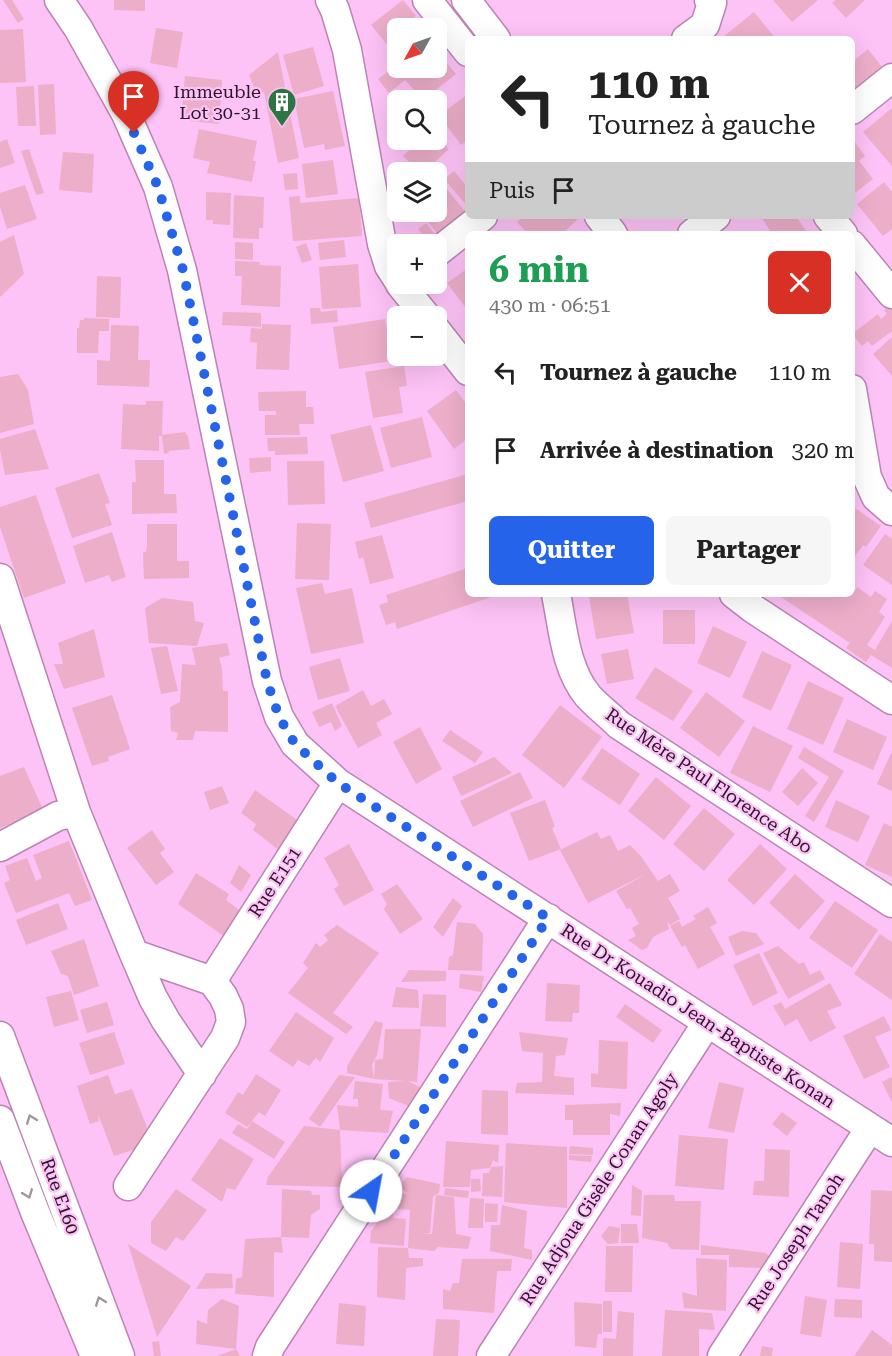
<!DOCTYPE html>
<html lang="fr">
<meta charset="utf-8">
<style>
:root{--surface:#fff;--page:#f6f6f6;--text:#222;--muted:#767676;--accent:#2563eb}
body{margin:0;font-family:"Roboto Serif",serif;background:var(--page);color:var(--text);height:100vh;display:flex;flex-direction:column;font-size:22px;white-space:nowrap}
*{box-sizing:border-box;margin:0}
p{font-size:20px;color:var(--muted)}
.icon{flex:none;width:33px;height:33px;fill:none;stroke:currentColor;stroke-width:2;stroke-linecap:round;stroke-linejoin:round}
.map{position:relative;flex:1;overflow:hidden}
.details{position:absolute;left:465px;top:231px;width:390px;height:366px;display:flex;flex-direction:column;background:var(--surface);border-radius:9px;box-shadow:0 6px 24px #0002}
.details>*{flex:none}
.hud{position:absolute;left:465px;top:36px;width:390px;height:183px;border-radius:9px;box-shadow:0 6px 24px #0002;background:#fff;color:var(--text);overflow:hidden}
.needle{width:39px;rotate:230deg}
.controls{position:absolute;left:387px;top:18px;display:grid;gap:12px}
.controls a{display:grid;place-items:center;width:60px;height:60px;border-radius:9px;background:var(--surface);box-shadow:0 6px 24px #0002;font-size:30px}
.pin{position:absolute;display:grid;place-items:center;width:51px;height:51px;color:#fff;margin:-62px -26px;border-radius:50% 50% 50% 0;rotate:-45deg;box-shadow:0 0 6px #0007}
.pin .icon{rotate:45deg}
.me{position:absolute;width:66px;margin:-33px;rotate:33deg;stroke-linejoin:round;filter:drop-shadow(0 0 4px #0008)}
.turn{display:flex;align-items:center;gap:21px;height:126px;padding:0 24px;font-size:27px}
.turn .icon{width:78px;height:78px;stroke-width:2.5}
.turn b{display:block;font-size:42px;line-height:51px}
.then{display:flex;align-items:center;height:57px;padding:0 24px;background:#0003;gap:12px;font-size:22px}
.round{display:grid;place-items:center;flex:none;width:63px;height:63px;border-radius:9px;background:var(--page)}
.summary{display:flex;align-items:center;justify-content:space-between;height:102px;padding:0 24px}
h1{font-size:36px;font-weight:700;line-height:45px;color:#1e9e55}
.cta{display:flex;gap:12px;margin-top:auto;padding:12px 24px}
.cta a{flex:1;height:69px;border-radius:9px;background:var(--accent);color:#fff;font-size:24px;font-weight:700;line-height:69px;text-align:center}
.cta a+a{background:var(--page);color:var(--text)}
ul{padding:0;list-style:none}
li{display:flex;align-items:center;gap:18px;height:78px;padding:0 24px}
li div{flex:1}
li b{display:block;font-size:22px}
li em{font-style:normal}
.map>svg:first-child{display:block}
.building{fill:#edaeca}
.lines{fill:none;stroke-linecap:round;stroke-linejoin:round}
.minor-casing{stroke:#bc84b5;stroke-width:31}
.minor{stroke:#fff;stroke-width:28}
.oneway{stroke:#a0969f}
.route{stroke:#2563eb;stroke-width:10;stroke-dasharray:0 18}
.labels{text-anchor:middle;stroke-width:4.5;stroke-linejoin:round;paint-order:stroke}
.poi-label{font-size:18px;fill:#2b1529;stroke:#fdc2f6;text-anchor:end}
.street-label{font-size:18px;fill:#2b1529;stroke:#fdc2f6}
</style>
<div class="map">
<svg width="892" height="1356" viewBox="0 0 892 1356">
<rect width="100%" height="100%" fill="#fdc2f6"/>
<path class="building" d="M3,0H12L24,19L18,23Z
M114,0H145V11L114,10Z
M403,0L416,16L412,19L420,28H398V54L396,56L371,25Z
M773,0H818L792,22Z
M836,0H865L846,18L832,3Z
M754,12L776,39H725L723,37Z
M156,28L183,32L177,68L150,63Z
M23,29L26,82L0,83V30Z
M313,47L324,86L294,95L283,55Z
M868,49L883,68L853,91L852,62Z
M436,50L456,74L423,100L405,80L389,93L378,79L398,64V68H436Z
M278,52L299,158L278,163L264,92L258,97L249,75Z
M185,76L222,80L219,124L181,120Z
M54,84L56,134L40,135L38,85Z
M34,86L36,126H18L16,87Z
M333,91L345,146L325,150L324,144L304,148L294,99Z
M467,95L468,140L461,145L439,115Z
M892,108V166L863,132Z
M398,127V140H414L401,151L387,136Z
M199,129L257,141L253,161H256L252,182L207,173L210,162L193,158Z
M436,136L449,149L424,172H419L403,156L420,140H436Z
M852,138L865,156L859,161L873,179L852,195Z
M7,139L15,163L0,168V142Z
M29,149L44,193L36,195L21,151Z
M63,152L94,154L92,193L59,190Z
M333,160L338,194L306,198L302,164Z
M454,171L468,188V207L444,179Z
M297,173L298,189L285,190L283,174Z
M884,182L892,192V229L883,236L857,204Z
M442,183L468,215L444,242L420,212H436V187Z
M25,185L37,219L7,229L0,207V193Z
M206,192L231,193L230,225L213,224V220H206Z
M234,195L264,197L263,228H259V239L233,238Z
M300,196V203L359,198L362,236L293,241L289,197Z
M524,216H575L578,219L562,234H528L517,222Z
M761,216H796L806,231L801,234H772Z
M426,223L443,244H423L427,241L418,229Z
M14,235L24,274L0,297V242Z
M344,240L346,257L320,260L318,243Z
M235,242L253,243V260L235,259Z
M306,243L312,260L302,263L296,247Z
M235,261L260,262L259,265L281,266L280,307L241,305L242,276H235Z
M358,264L361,307L322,309L319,267Z
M468,268V311L447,283Z
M97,276L121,277L120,318L96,317Z
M890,305L892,308V331L872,346L868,341L862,346L852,334L878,314L881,319L887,314L884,310Z
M310,308H320L321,312L337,310L338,322L311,324Z
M223,312L261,313V327L222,325Z
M84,318L109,319V331H99L98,353H77V328H79L80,320H84Z
M385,319L392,361L339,369L333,327Z
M262,324L291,325L289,370L256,369L257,343L250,342L251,328L262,329Z
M111,325L139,326L138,360H150L149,387L97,385V360L110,361Z
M892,337V376L873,354Z
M404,366L407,386L399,387L403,413L373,418L365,372Z
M18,374L28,390L34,424L0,433V377Z
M456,390L468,406V438L454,449L427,411Z
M306,391V407H313L314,424H299L300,435H265V415H276V411H259L258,392Z
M146,401H163L162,436H159V451L121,449L123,404L146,405Z
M422,417L432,457L391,468L380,428Z
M371,425L384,471L343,482L330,435Z
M35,429L49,469L5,475L0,450V439Z
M185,432L188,436L190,449L168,451L169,453L164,454L162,435Z
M307,437L308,454L275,455V451H268L267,438Z
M271,457V471L250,473L249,458Z
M135,460H164V494H176L177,513L132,514V482H136Z
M287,461H324L325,504L288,505Z
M99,473L110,503L105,504L112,525L72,538L55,488Z
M468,474V501L371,528L364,503Z
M36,495L66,583L24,598L0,527V507Z
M852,506L881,526L866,547L863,545L853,559Z
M297,523L331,524L329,580L295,579Z
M147,524H177V561H189V578L144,579L143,552H146L147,545Z
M112,532L126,577L112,582L109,575L85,583L73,546Z
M885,534L892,539V585L863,565Z
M382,535L394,578L370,584L363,557L359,559L355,542Z
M468,568V594H500L397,629L395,622L386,625L379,605L388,602L386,595Z
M322,583L325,594L352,588L364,643L311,654L296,588Z
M857,587L871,597L875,591L887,599L879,612L885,617L867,645L875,650L892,621V668L871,655L866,662L846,648L850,643L778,595L852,594Z
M599,594H627L634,633L596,639L589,596Z
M162,598L193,602L195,621L204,623L197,646L149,643L145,608Z
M663,610H695V644H663Z
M713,626L747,642L730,678L697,663Z
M94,629L105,677L64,689L54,664H63L58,643Z
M227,643L230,655L219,658L222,668L223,691H228V732L195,731L193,740H176L178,733L171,731L170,707L180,702L182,664L196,665L192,648Z
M167,646L178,691L161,694L151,648Z
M628,649L634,679L607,684L601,654Z
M762,651L792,665L771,711L742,697Z
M340,658L350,691L318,700L309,667Z
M655,667L693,691L673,721L635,698Z
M808,681L844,698L823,745L787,729Z
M363,690L371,706L384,699L392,714L376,723L382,735L358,748L335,706Z
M706,692L745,721L719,757L680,728Z
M112,695L130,749L108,757L109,761L92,766L72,708Z
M332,703L342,726L335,731L331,722L319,727L312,712Z
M560,705L602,737L564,788L522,755Z
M847,719L887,737L873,770L833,752Z
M753,726L793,746L770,792L730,773Z
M420,727L442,769L416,784L393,742Z
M450,730L483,752L475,763L442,741Z
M804,747L844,771L814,822L805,816L829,777L798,758Z
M602,748L640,774L620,805L581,779Z
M892,751V791L877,784Z
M494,757L512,773L461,796L452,777Z
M24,767L44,812L0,828V776Z
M802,768L818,783L798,806L782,792Z
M520,772L533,798L473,827L460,801Z
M656,777L691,806L664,840L628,811Z
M222,786L229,803L210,810L204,792Z
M255,790L304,825L284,854L253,830L256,824L241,813Z
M545,800L555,827L552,828L561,849L529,861L510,813Z
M836,800L870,816L858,842L825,827Z
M704,808L735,834L704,871L673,844Z
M884,823L892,827V877L865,865Z
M152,830L165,849L160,853L174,872L156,885L127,848Z
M597,832L601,839L610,835L618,851L630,845L640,855L658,881L670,874L680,891L668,898L680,919L670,925L667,921L669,929L653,937L647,948L642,950L628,940L636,936L632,928L639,924L630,908L627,909L616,891L646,874L588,903L560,850Z
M69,841L92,900L75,906L69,893L16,913L4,883L10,880L5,866L27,858L36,881L42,878L33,855Z
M349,844L374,890L344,906L334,889L339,885L324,858Z
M760,844L787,869L754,905L727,880Z
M239,865L251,875L241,892L230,883Z
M196,873L229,894L226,900L246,915L228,939L178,904Z
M795,874L825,901L799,930L769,903Z
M397,884L423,919L400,934L384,909L387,904L381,894Z
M453,898L462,906L443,937L433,927Z
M835,901L878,930L852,968L809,938Z
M58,903L68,929L26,945L16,920Z
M708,907L717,923L710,927L725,954L698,969L685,945L682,947L670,926L679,921L682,927L696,919L693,916Z
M457,922L475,924L483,934L482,971L448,970L449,957L453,955Z
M337,925L379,953L333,1013L353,1027L346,1034L288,993L308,968L303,963L316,943L320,947L328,940L324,935Z
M742,931L756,933L764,944L736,956L728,937Z
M880,934L892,942V1000L854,974Z
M84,939L99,986L74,995L68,976L61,974L51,951Z
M778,946L799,964L804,962L810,975L820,970L825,979L788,999L763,953Z
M759,953L778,993L753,1006L733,965Z
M409,970L446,971V981L401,982Z
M460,974L484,976L481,992L459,988Z
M547,983L580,985L579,1013H573L572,1022L545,1021Z
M830,983L842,1005L827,1011L836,1028L810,1042L797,1019L785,1026L773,1006L781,1002L785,1009Z
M396,987L418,990L419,1008L392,1007Z
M71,991L79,1020L54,1027L46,997Z
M423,994L446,995V1027L420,1026Z
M107,1002L114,1025L87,1033L80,1010Z
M625,1004L662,1030L653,1043L616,1017Z
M296,1012L334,1038L320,1062L316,1058L309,1066L298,1060L293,1067L269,1051Z
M884,1016L891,1030L875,1037L890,1067L864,1079L843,1036Z
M375,1021L383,1023L377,1055L372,1065L374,1079L347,1073V1066Z
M385,1029H421L417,1082L408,1081L421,1088L411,1107L389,1098L388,1082L406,1081L374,1079L375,1060L383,1059Z
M114,1032L125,1064L90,1075L79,1043Z
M519,1032L568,1038L565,1055L556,1056L554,1076L574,1078V1095L515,1093L517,1083L542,1082L543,1053L522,1051Z
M599,1040L628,1042L627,1089L591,1087V1073L598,1074Z
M256,1074L281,1090L265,1116L259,1112L247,1127L225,1113L238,1092L243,1095Z
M108,1075L115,1094L109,1096L132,1089L151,1138L142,1147L114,1156L98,1114L99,1121L90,1124L77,1086Z
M339,1075L355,1077L320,1127L309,1119Z
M892,1077V1102L882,1082Z
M355,1081L383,1084L380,1110L393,1111L388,1133L340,1130L337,1105L358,1107V1099H353Z
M719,1082L744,1088L734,1133L708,1128Z
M482,1090L508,1091V1135L481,1134Z
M621,1103L620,1116L610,1114V1135H573V1120H565V1105Z
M782,1112L797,1123L787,1136L772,1124Z
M252,1121L285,1142L274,1159L232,1133L238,1124L247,1129Z
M304,1126L340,1130L342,1187L266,1185L268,1177Z
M679,1135L728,1139L724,1190L675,1186Z
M220,1138L254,1159L235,1190L227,1188L222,1202L191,1180Z
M446,1141L499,1145L498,1163L493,1160L490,1168L471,1170L470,1187H443Z
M506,1143L567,1147V1208L504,1202Z
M570,1146L593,1148V1155L569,1154Z
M765,1149L790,1150L789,1197L753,1195L754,1181H764Z
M569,1155L592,1156L591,1162L569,1160Z
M503,1166L502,1197L482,1196L483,1173H489L491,1167Z
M407,1177L440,1184L439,1193L433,1196L430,1233L424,1234H432L436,1195L454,1197L456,1234L471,1237L468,1249L438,1247L434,1251L408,1248L410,1210L396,1209L398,1193L409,1194L398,1187Z
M471,1179H480L481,1191L471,1192Z
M632,1185L642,1191L641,1216L631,1215Z
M445,1188L469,1191L468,1198L444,1195Z
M176,1189L207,1210L183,1241L176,1237L166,1251L151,1243V1222Z
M282,1189L311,1191L312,1195H320V1209L311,1215L309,1238L281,1237Z
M871,1190L892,1191V1262L874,1261V1244H869Z
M644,1195H674L675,1201H701L699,1250L671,1249L667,1243L642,1238Z
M395,1198L393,1218L406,1219L404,1246L370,1243L371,1231Z
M470,1198L484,1199L483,1228H468Z
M485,1203L498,1204L497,1222H485Z
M502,1205L527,1211L524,1248L532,1250V1260L490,1251L491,1225H500Z
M621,1224H637L639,1243H621Z
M609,1226L620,1228L618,1243L608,1244L601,1236Z
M281,1237L283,1253L274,1252V1297L235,1294L236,1279L242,1277L245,1239Z
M840,1242L863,1244L860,1289L837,1287Z
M128,1244L191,1286L157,1337Z
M701,1245L766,1253L770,1257L763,1268L729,1267V1255H701Z
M606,1246H633L632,1292H605Z
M378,1247L408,1248L409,1258H423V1266L406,1268L405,1300L377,1297Z
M696,1258L727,1260L726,1311L684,1308L682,1292L697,1296Z
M462,1259H512L511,1271H497L494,1313L443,1309V1289L450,1291L453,1283H459Z
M206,1273L232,1274L233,1288L196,1289Z
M805,1296L827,1300L821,1337L800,1334Z
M222,1299L239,1306L236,1349L240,1356H217L236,1349L196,1344L197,1320L207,1324L208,1310Z
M835,1299L862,1300V1318L834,1317Z
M603,1301H612V1332H603Z
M574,1302L602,1304V1334H598L596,1348L575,1346Z
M339,1303L366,1306L364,1346L336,1344Z
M665,1310L712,1313L715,1330L699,1329V1356H662Z
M618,1311L634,1313L633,1356H603V1338L616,1339Z
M436,1319L460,1320L458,1356H433Z
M872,1330L892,1345V1356H854Z
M159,1341L161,1356H154L152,1342Z
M762,1346L773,1348L772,1356H760Z"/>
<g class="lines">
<g class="minor-casing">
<path id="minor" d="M59,0L78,28L126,114L158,187L182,270L267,681L279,717L295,744L338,783L892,1142
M330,0L335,10L347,50L382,244L389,266L398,280
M427,0L468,52
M466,0L496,39
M686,39L705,25L712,3L709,0
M852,110L892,78
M599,216L613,234
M828,216L843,234
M692,234L716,216
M852,245L892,294
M436,253L483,216
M400,284L426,316
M436,330L468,371
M852,389L867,477L876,497L892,511
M0,578L76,812L134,954L153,998L166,1021L202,1074
M556,594C563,628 565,668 588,696C597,706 609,715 619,725L892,903
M734,594L752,608L892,700
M0,847L58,816L76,812
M212,981L338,783
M0,1036L120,1356
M0,1120L35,1212L95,1356
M128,1186L225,1038L231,1022L229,1009L223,996L212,981L134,954
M267,1356L270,1347L548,918
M491,1356L707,1023
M722,1356L870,1128"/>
</g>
<use href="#minor" class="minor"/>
</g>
<defs><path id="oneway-chevron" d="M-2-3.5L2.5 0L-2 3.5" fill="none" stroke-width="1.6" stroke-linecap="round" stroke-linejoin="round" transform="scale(1.5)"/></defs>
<g class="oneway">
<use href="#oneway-chevron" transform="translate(31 1119) rotate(-111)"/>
<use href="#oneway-chevron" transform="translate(28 1194) rotate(69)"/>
<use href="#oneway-chevron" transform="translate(100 1301) rotate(-111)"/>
</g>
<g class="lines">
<path class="route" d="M134,133L158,187L183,270L267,681L279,717L295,744L338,783L548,918L371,1191"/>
</g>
<defs>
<g id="building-pin" transform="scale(1.5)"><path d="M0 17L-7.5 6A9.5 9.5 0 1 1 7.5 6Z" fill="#2d7643" stroke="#fdc2f6"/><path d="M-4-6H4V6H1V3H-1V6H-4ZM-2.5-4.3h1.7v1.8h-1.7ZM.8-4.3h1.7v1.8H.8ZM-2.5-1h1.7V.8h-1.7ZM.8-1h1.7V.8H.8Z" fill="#fff"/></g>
</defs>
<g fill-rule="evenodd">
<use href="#building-pin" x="282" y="102"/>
</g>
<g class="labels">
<g class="poi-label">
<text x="261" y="98">Immeuble<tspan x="261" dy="21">Lot 30-31</tspan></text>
</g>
<g class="street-label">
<text transform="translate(709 781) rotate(34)" y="6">Rue Mère Paul Florence Abo</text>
<text transform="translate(275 882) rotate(-57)" y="6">Rue E151</text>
<text transform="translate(698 1016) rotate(33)" y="6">Rue Dr Kouadio Jean-Baptiste Konan</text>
<text transform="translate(599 1189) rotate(-57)" y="6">Rue Adjoua Gisèle Conan Agoly</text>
<text transform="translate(60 1196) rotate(70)" y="6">Rue E160</text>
<text transform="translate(796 1242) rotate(-57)" y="6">Rue Joseph Tanoh</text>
</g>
</g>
</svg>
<div class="controls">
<a><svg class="needle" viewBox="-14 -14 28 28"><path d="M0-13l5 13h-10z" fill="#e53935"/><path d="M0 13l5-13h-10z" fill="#767676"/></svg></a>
<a><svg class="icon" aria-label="search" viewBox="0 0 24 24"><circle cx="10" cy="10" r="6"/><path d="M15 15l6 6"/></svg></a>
<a><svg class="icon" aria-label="layers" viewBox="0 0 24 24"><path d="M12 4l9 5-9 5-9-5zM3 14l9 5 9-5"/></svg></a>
<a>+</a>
<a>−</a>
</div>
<div class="pin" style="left:134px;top:133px;background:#d93025"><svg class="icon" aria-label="arrive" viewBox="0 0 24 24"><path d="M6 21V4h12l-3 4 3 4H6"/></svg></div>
<svg class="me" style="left:371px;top:1191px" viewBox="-20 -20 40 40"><circle r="19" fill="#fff"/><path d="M0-13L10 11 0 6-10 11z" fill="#2563eb"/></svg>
<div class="hud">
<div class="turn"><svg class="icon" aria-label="left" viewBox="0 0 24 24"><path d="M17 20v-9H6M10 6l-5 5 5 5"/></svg><div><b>110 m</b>Tournez à gauche</div></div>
<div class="then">Puis<svg class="icon" aria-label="arrive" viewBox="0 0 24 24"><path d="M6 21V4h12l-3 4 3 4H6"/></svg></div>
</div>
<section class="details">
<div class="summary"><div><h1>6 min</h1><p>430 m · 06:51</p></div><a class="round" style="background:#d93025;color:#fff"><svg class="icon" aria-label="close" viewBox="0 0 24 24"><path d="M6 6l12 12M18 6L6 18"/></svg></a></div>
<ul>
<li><svg class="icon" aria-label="left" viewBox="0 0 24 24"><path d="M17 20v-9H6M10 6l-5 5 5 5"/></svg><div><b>Tournez à gauche</b></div><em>110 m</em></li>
<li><svg class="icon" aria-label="arrive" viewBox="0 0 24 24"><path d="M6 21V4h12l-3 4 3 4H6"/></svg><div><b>Arrivée à destination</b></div><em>320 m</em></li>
</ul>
<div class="cta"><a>Quitter</a><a>Partager</a></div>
</section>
</div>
